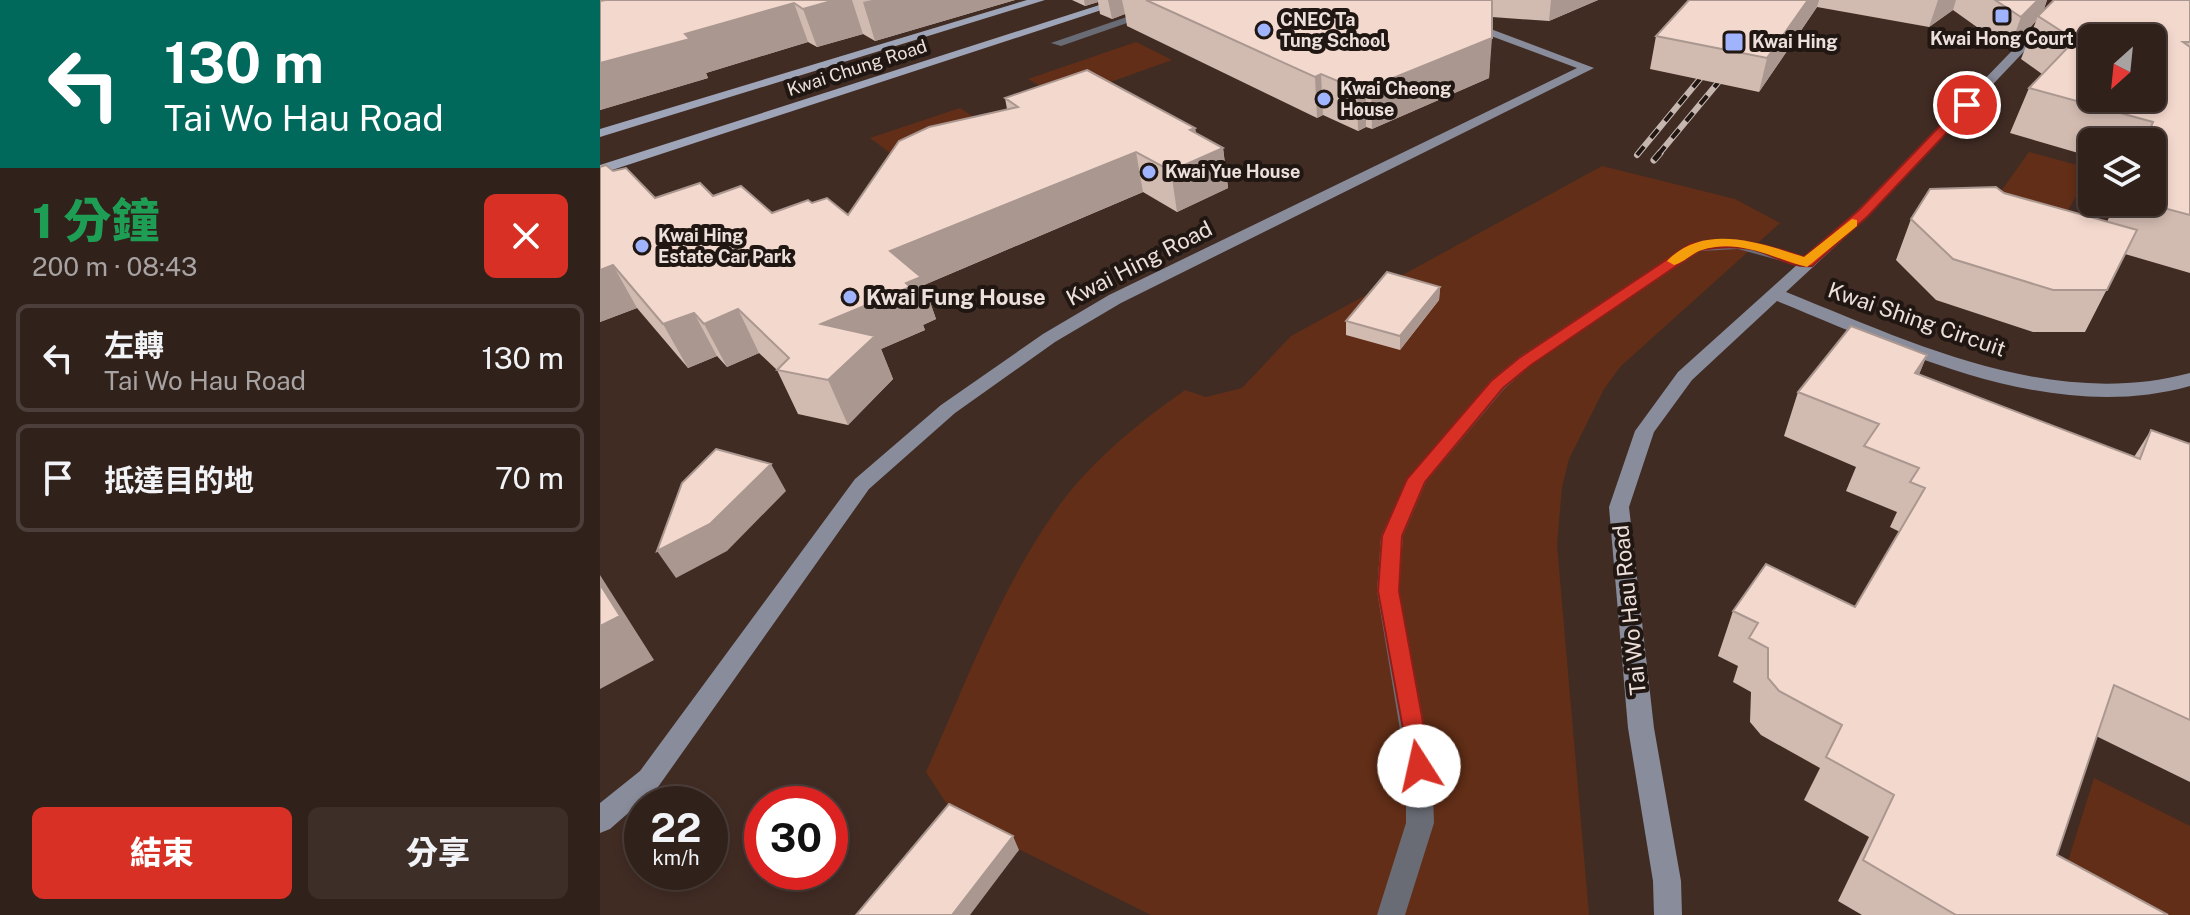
<!DOCTYPE html>
<html lang="zh-TW">
<meta charset="utf-8">
<style>
:root{--surface:#31211b;--page:#3d2e28;--text:#f1f3f6;--muted:#a8a3a3;--line:#4c3e3a;--accent:#d93025}
body{margin:0;font-family:"Public Sans","Noto Sans TC",sans-serif;background:var(--page);color:var(--text);height:100vh;display:flex;flex-direction:column;font-size:30px;white-space:nowrap}
*{box-sizing:border-box;margin:0}
p{font-size:26px;color:var(--muted)}
.icon{flex:none;width:44px;height:44px;fill:none;stroke:currentColor;stroke-width:2;stroke-linecap:round;stroke-linejoin:round}
.map{position:relative;flex:1;overflow:hidden}
.details{display:flex;flex-direction:column;background:var(--surface);width:600px}
.details>*{flex:none}
.banner{background:#00695c;color:#fff;overflow:hidden}
.needle{width:52px;rotate:207deg}
.tools{position:absolute;left:1478px;top:24px;display:grid;gap:16px}
.tools a{display:grid;place-items:center;width:88px;height:88px;border-radius:12px;background:var(--surface);box-shadow:0 4px 12px #0003,0 0 0 2px var(--line);font-size:40px}
.speed{position:absolute;left:24px;top:786px;display:flex;gap:16px;font-size:40px;font-weight:700;text-align:center}
.speed>*{display:grid;place-content:center;width:104px;height:104px;border-radius:50%;background:var(--surface);box-shadow:0 4px 12px #0003,0 0 0 2px var(--line);line-height:1}
.speed small{font-size:20px;font-weight:400}
.speed .limit{border:12px solid #d22;background:#fff;color:#111}
.pin{position:absolute;display:grid;place-items:center;width:68px;height:68px;color:#fff;margin:-34px;border:4px solid #fff;border-radius:50%;box-shadow:0 2px 8px #0007}
.me{position:absolute;width:88px;margin:-44px;rotate:350deg;stroke-linejoin:round;filter:drop-shadow(0 0 6px #0008)}
.turn{display:flex;align-items:center;gap:28px;height:168px;padding:0 32px;font-size:36px}
.turn .icon{width:104px;height:104px;stroke-width:2.5}
.turn b{display:block;font-size:56px;line-height:68px}
.round{display:grid;place-items:center;flex:none;width:84px;height:84px;border-radius:12px;background:var(--page)}
.summary{display:flex;align-items:center;justify-content:space-between;height:136px;padding:0 32px}
h1{font-size:48px;font-weight:800;line-height:60px;color:#1e9e55}
.primary-button{display:flex;gap:16px;margin-top:auto;padding:16px 32px}
.primary-button a{flex:1;height:92px;border-radius:12px;background:var(--accent);color:#fff;font-size:32px;font-weight:800;line-height:92px;text-align:center}
.primary-button a+a{background:var(--page);color:var(--text)}
ul{padding:0;list-style:none}
li{display:flex;align-items:center;gap:24px;height:108px;margin:0 16px 12px;padding:0 16px;border:4px solid var(--line);border-radius:12px}
li div{flex:1}
li b{display:block;font-size:30px}
li em{font-style:normal}
main{display:flex;flex:1;min-height:0}
.map>svg:first-child{display:block}
.green{fill:#622e17}
.lines{fill:none;stroke-linecap:round;stroke-linejoin:round}
.street{fill:#696c75;fill-rule:evenodd}
.secondary{fill:#888c9b;fill-rule:evenodd}
.primary{fill:#9fa5b8;fill-rule:evenodd}
.rail-far1-casing{stroke:#c5b6af;stroke-width:6}
.rail-casing{stroke:#c5b6af;stroke-width:7}
.rail-far1{stroke:#201713;stroke-width:4;stroke-dasharray:11;stroke-linecap:butt}
.rail{stroke:#201713;stroke-width:5;stroke-dasharray:14;stroke-linecap:butt}
.wall{fill:#d1bab0}
.shaded-wall{fill:#aa9790}
.building{fill:#f3d8cd;stroke:#aa9790;stroke-width:2;fill-rule:evenodd}
.route{fill:#d93025;stroke:#8d1f18;stroke-width:2}
.slow{fill:#f59e0b}
.poi-dot{fill:#a0b3fd;stroke:#201713;stroke-width:3}
.labels{text-anchor:middle;stroke-width:8;stroke-linejoin:round;paint-order:stroke}
.far-poi-label{font-size:18px;font-weight:bold;fill:#ede0da;stroke:#201713;text-anchor:start}
.far-street-label{font-size:18px;fill:#ede0da;stroke:#201713}
.street-label{font-size:22px;fill:#ede0da;stroke:#201713}
.poi-label{font-size:22px;font-weight:bold;fill:#ede0da;stroke:#201713;text-anchor:start}
</style>
<main>
<section class="details">
<div class="banner">
<div class="turn"><svg class="icon" aria-label="left" viewBox="0 0 24 24"><path d="M17 20v-9H6M10 6l-5 5 5 5"/></svg><div><b>130 m</b>Tai Wo Hau Road</div></div>
</div>
<div class="summary"><div><h1>1 分鐘</h1><p>200 m · 08:43</p></div><a class="round" style="background:#d93025;color:#fff"><svg class="icon" aria-label="close" viewBox="0 0 24 24"><path d="M6 6l12 12M18 6L6 18"/></svg></a></div>
<ul>
<li><svg class="icon" aria-label="left" viewBox="0 0 24 24"><path d="M17 20v-9H6M10 6l-5 5 5 5"/></svg><div><b>左轉</b><p>Tai Wo Hau Road</p></div><em>130 m</em></li>
<li><svg class="icon" aria-label="arrive" viewBox="0 0 24 24"><path d="M6 21V4h12l-3 4 3 4H6"/></svg><div><b>抵達目的地</b></div><em>70 m</em></li>
</ul>
<div class="primary-button"><a>結束</a><a>分享</a></div>
</section>
<div class="map">
<svg width="1590" height="915" viewBox="0 0 1590 915">
<rect width="100%" height="100%" fill="#412c24"/>
<path class="green" d="M536,42L572,60L463,99L428,79Z
M360,108L383,123L293,155L270,138Z
M1429,152L1492,169L1461,222L1394,201Z
M1002,166L1135,199L1180,223L1021,366L1004,389L969,459L962,487L957,545L989,915H551L356,818L326,772C366,683 400,589 456,510C490,462 537,424 585,390L606,397L642,388L691,336Z
M1494,778L1590,826V915H1539L1464,874Z"/>
<g class="lines">
<path class="street" d="M576,0H593L461,46L451,43Z
M1110,240L1152,242L1213,260L1215,263L1207,268L1138,249L1100,251L931,365L904,389L826,482L803,536L799,591L832,766L834,823L805,915H777L806,823V766L777,591L781,536L807,479L890,381L919,357L1089,244Z"/>
<path class="secondary" d="M1461,0H1473L1268,216L1186,292C1313,343 1451,410 1590,373V386C1451,425 1303,352 1177,301L1092,380L1054,432L1029,507L1054,728L1081,881L1082,915H1054L1053,881L1028,728L1009,507L1035,431L1078,372L1258,210Z
M864,22H872L994,68L521,303L455,342L355,413L269,489L58,787L10,829L0,833V803L40,771L255,479L341,405L443,334L509,295L977,68L864,26Z"/>
<path class="primary" d="M427,0H445L0,137V129Z
M515,0H532L0,174V165Z"/>
<g class="rail-far1-casing">
<path id="rail-far1" d="M1037,155L1113,63
M1058,155L1131,67"/>
</g>
<g class="rail-casing">
<path id="rail" d="M1054,160L1060,153"/>
</g>
<use href="#rail-far1" class="rail-far1"/>
<use href="#rail" class="rail"/>
</g>
<path class="wall" d="M0,0H415L275,41L263,34L217,47L208,42L106,73L108,78L0,110Z
M472,0H998L949,21L892,17L889,78L772,129L766,127L758,131L723,115L717,118L527,26L525,14L512,19L500,14L498,2L485,6Z
M1089,0H1447L1443,12L1590,0V273L1525,254L1485,332H1433L1336,300L1296,260L1311,219L1404,193L1507,222L1516,202H1552V142H1492V157L1410,133L1429,88L1442,74L1421,59L1436,21L1409,50L1353,10L1329,27L1217,7L1159,92L1050,69L1056,36Z
M405,98L595,128L596,134L623,148L628,188L577,212L543,192L324,285L336,319L323,325L325,330L281,349L293,379L248,425L198,414L177,370L159,353L127,367L117,356L88,368L37,308L0,322V167L13,171L55,198L113,196L172,213L212,203L248,215L407,109Z
M840,287L839,300L800,350L746,335V321Z
M1327,355L1319,374L1534,457L1551,430L1589,444L1590,442V782L1496,736L1457,855L1568,915H1262L1238,901L1269,837L1204,800L1220,768L1161,735L1150,722L1151,692L1133,682L1138,666L1118,656L1133,611L1255,607L1300,532L1290,527L1297,512L1246,491L1256,467L1184,436L1198,392Z"/>
<path class="shaded-wall" d="M235,0H252L263,34L217,47L203,9Z
M272,0H415L275,41L263,2Z
M484,0H498V2L485,6Z
M508,0H522L525,14L512,19Z
M951,0H998L949,21Z
M1208,0H1219L1217,7L1159,92L1167,58Z
M1338,0H1356L1353,10L1329,27Z
M1438,0H1447L1441,17L1438,16L1436,21L1409,50L1421,17Z
M194,3L208,42L106,73L108,78L0,110V63L85,34Z
M892,38L889,78L772,129L771,87Z
M721,74L723,115L717,118L715,77Z
M766,85V127L758,131L757,89Z
M595,128L599,159L623,148L628,188L577,212L571,171L590,130Z
M536,152L543,192L324,285L336,319L323,325L325,330L281,349L293,379L248,425L228,380L221,324L290,251Z
M13,265L37,308L0,322V270Z
M840,287L839,300L800,350V336Z
M138,309L159,353L127,367L104,324Z
M94,313L117,356L88,368L63,324Z
M1327,355L1309,399L1315,373Z
M171,464L186,491L127,551L76,578L57,551Z
M0,575L54,660L0,689Z
M413,836L419,850L370,915H352Z"/>
<path class="building" d="M6,0H235L203,9L194,3L85,34L90,39L0,63V1Z
M546,0H892V38L771,87L766,85L757,89L721,74L715,77Z
M1089,0H1208L1167,58L1056,36Z
M1395,0H1438L1421,17Z
M1454,0H1590V42H1583L1590,47V215L1541,202H1552V142H1545L1553,122L1429,88L1475,40L1438,16ZM1492,38H1552V98H1492Z
M487,70L595,128L590,130L623,148L571,171L536,152L290,251L321,277L306,283L310,287L221,324L275,336L228,380L177,370L189,358L138,309L104,324L94,313L63,324L13,265L0,270V167L6,165L13,171L26,168L55,198L100,183L113,196L141,186L172,213L208,200L212,203L227,198L248,215L299,141L329,127L418,107L405,98Z
M1396,187L1404,193L1537,230L1507,290H1453L1353,259L1311,219L1330,189Z
M787,272L840,287L800,336L746,321Z
M1251,326L1327,355L1315,373L1540,459L1551,430L1590,444V720L1514,685L1457,855L1568,915H1356L1263,860L1294,795L1226,757L1242,725L1179,691L1168,678V648L1149,638L1158,623L1133,611L1166,564L1255,607L1325,488L1310,482L1319,468L1264,446L1279,424L1198,392Z
M116,449L171,464L110,524L57,551L82,483Z
M0,584L20,616L0,626Z
M349,804L413,836L352,915H256Z"/>
<path class="route" d="M1363,102L1373,105L1268,216L1212,266C1192,269 1170,253 1151,249C1133,246 1117,247 1100,250L931,365L903,388L825,482L802,536L799,591L831,766L828,773L819,777L811,773L778,591L782,536L807,479L891,381L919,358L1090,244C1132,234 1165,244 1204,257L1259,210Z"/>
<path class="slow" d="M1252,219L1257,220V226L1207,267C1173,258 1138,238 1102,250C1092,253 1085,262 1074,265L1067,261C1104,222 1161,243 1204,257Z"/>
<g class="poi-dot">
<rect x="1394" y="8" width="16" height="16" rx="4"/>
<circle cx="664" cy="30" r="8"/>
<rect x="1124" y="32" width="20" height="20" rx="4"/>
<circle cx="724" cy="99" r="8"/>
<circle cx="549" cy="172" r="8"/>
<circle cx="42" cy="246" r="8"/>
<circle cx="250" cy="297" r="8"/>
</g>
<g class="labels">
<g class="far-poi-label">
<text x="680" y="26">CNEC Ta<tspan x="680" dy="21">Tung School</tspan></text>
<text x="1402" y="45" text-anchor="middle">Kwai Hong Court</text>
<text x="1152" y="48">Kwai Hing</text>
<text x="740" y="95">Kwai Cheong<tspan x="740" dy="21">House</tspan></text>
<text x="565" y="178">Kwai Yue House</text>
<text x="58" y="242">Kwai Hing<tspan x="58" dy="21">Estate Car Park</tspan></text>
</g>
<g class="far-street-label">
<text transform="translate(257 68) rotate(-18)" y="6">Kwai Chung Road</text>
</g>
<g class="street-label">
<text transform="translate(539 263) rotate(-27)" y="8">Kwai Hing Road</text>
<text transform="translate(1317 319) rotate(19)" y="8">Kwai Shing Circuit</text>
<text transform="translate(1029 610) rotate(-96)" y="8">Tai Wo Hau Road</text>
</g>
<g class="poi-label">
<text x="266" y="305">Kwai Fung House</text>
</g>
</g>
</svg>
<div class="tools">
<a><svg class="needle" viewBox="-14 -14 28 28"><path d="M0-13l5 13h-10z" fill="#e53935"/><path d="M0 13l5-13h-10z" fill="#a8a3a3"/></svg></a>
<a><svg class="icon" aria-label="layers" viewBox="0 0 24 24"><path d="M12 4l9 5-9 5-9-5zM3 14l9 5 9-5"/></svg></a>
</div>
<div class="speed"><div>22<small>km/h</small></div><div class="limit">30</div></div>
<div class="pin" style="left:1367px;top:105px;background:#d93025"><svg class="icon" aria-label="arrive" viewBox="0 0 24 24"><path d="M6 21V4h12l-3 4 3 4H6"/></svg></div>
<svg class="me" style="left:819px;top:766px" viewBox="-20 -20 40 40"><circle r="19" fill="#fff"/><path d="M0-13L10 11 0 6-10 11z" fill="#d93025"/></svg>
</div>
</main>
